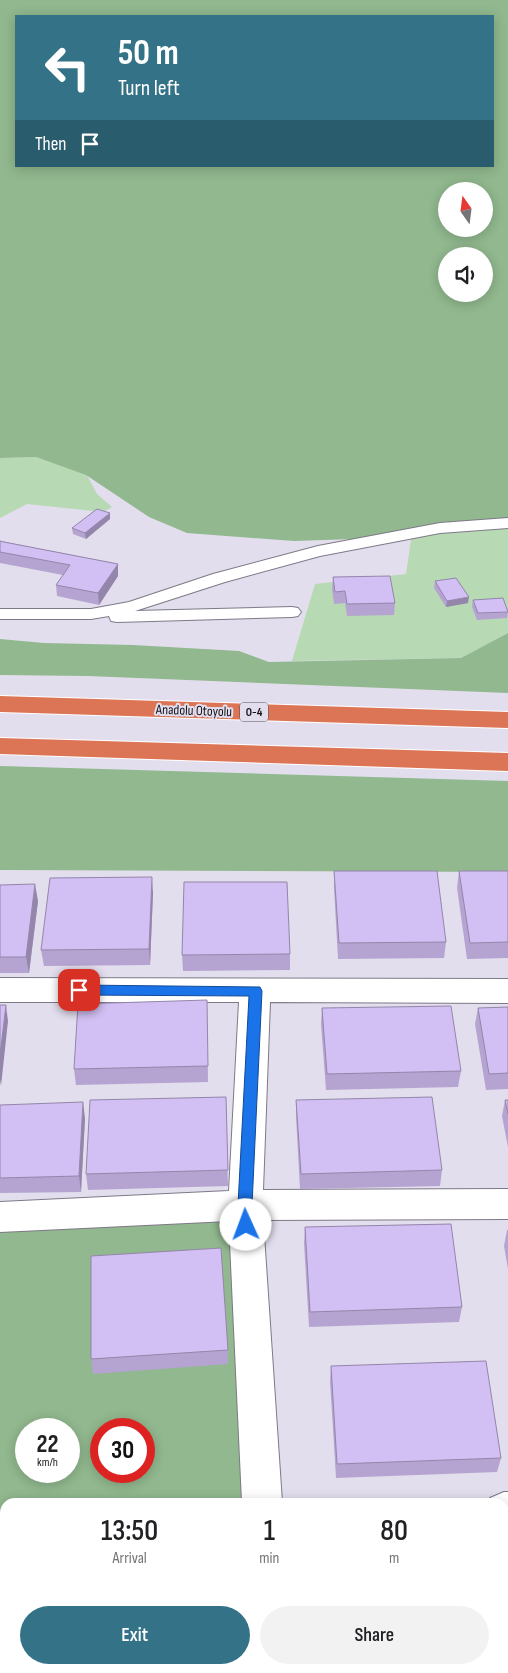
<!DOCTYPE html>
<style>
:root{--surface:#fff;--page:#f2f2f2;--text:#202124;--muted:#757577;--accent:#347387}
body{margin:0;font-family:"Sofia Sans Condensed",sans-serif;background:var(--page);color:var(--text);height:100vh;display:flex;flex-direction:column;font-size:19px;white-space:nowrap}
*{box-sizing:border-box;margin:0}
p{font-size:16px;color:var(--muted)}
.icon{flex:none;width:28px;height:28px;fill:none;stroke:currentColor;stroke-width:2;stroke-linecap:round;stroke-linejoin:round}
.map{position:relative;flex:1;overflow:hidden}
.details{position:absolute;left:0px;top:1498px;width:509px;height:176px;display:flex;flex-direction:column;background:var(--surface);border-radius:15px 15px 0 0;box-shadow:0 2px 12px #0003}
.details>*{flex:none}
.hud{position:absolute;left:15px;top:15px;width:479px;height:152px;border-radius:0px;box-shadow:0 2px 12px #0003;background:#347387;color:#fff;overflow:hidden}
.needle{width:32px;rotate:346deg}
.tools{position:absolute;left:438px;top:182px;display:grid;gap:10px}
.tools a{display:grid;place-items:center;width:55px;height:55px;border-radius:50%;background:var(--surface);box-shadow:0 2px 12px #0003;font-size:25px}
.speed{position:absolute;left:15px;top:1418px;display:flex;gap:10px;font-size:25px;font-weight:700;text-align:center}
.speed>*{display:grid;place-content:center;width:65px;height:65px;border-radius:50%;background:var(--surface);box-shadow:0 2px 12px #0003;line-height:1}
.speed small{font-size:12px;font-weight:400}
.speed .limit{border:8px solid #d22;background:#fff;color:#111}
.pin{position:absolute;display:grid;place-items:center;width:42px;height:42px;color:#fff;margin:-21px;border-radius:10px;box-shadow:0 2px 8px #0006}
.me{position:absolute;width:55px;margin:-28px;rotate:358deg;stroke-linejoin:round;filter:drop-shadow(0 0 4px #0008)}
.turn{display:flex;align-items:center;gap:18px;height:105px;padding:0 20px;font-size:22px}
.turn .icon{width:65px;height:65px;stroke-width:2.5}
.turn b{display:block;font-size:35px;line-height:42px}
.then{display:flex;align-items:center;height:48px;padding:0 20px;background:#0003;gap:10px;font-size:19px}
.eta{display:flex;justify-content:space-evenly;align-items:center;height:85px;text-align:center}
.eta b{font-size:30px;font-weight:600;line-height:35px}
.action{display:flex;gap:10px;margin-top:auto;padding:10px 20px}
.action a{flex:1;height:58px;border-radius:30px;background:var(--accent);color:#fff;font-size:20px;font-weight:600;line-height:58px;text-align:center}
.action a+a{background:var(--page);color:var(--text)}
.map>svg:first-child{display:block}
.green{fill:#b7dab4}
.forest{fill:#91b88e;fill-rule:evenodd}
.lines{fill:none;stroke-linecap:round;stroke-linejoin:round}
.lane-casing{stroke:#7e7987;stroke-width:2}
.street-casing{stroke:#7e7987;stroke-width:2}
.highway-casing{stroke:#fff;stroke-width:2}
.lane{fill:#fff;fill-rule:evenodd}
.street{fill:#fff;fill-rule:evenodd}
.highway{fill:#db7555;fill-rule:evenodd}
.wall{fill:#b5a4d1}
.shaded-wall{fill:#9386aa}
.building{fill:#d2bff3;stroke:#9386aa}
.route{fill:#1a73e8;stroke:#114b97}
.labels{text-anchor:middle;stroke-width:4;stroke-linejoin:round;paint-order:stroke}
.shield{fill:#e3deed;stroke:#524f58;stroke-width:1}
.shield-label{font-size:12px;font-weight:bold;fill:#141218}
.street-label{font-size:14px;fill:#141218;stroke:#e3deed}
</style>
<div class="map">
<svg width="508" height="1673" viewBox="0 0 508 1673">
<rect width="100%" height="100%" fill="#e3deed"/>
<path class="green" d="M36,457L87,475L97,494L112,507L103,512L27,504L0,518V458Z
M508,523V633L461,658L292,661L315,584L406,574L412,533Z"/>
<path class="forest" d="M0,0H508V523L384,538L294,541L187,533L149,517L86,475L36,457L0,458ZM16,16H492V166H16ZM446,191H484V229H446ZM446,256H484V294H446Z
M508,633V693L88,676L0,675V639L44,643L133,645L239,651L269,662L461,658Z
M0,766L508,781V872L0,870Z
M245,1205L262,1502H5V1669H272V1673H0V1217ZM26,1429H69V1471H26ZM101,1429H144V1471H101Z"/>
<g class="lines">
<g class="lane-casing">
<path id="lane" d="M508,518V528L440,533L320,556L225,582L135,611L292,607L298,608L301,612L298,616L292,617L117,622L111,621L109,616L91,619H0V609H91L129,602L213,574L318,546L440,523Z"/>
</g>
<g class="street-casing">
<path id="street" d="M0,978L508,979V1003L270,1002L263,1190L508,1189V1219L263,1220L282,1502H242L229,1221L0,1232V1202L229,1191L239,1002H0Z
M504,1492H508V1532H504V1502H488L490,1498Z
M251,1669H293V1673H251Z"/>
</g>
<g class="highway-casing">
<path id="highway" d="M0,696L508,712V728L0,712Z
M0,738L508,753V771L0,754Z"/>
</g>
<use href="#lane" class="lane"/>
<use href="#street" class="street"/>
<use href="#highway" class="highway"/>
</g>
<path class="wall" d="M110,519L86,539L73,534L72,528Z
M0,541L118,564V576L99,605L57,596L56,585L63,575L0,563Z
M333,577L395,603L394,615L347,616L345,603L334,604L332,589Z
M435,581L468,603L446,607L434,588Z
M473,600L508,612L507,618L477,620L472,607Z
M334,871L446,942L444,958L338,959L334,888Z
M459,871H508V958L467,959L457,888Z
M0,885L38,901L29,973H0Z
M153,893L150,965L44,966L41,950Z
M290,954V970L183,971L182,955Z
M207,1000L208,1082L76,1085L74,1069Z
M508,1007V1089L486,1090L475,1024L478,1008Z
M322,1008L461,1071L458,1087L326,1090L321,1024Z
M226,1097L228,1186L88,1190L86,1174Z
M296,1100L442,1170L440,1186L300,1189L296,1116Z
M505,1100H508V1147L502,1116Z
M0,1105L85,1118L81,1192L0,1193Z
M305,1227L462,1307L459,1322L309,1327L304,1243Z
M507,1230H508V1269L504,1246Z
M228,1350V1364L93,1374L91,1359Z
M331,1366L501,1458L497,1472L336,1478L330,1381Z
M504,1555H508V1632L504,1601Z
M54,1669V1673H0Z
M89,1669H118L89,1671Z"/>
<path class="shaded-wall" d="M110,513V519L86,539L85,533Z
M118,564V576L99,605L98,593Z
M469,597L468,603L446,607L447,601Z
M152,877L153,893L150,965L149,949Z
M35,884L38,901L29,973L26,957Z
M6,1005L8,1021L1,1086L0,1080V1055Z
M83,1102L85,1118L81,1192L79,1176Z
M51,1669H54V1673H51Z"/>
<path class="building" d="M97,509L110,513L85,533L72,528Z
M0,541L4,542L118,564L98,593L56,585L70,565L0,552Z
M390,576L395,603L347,604L345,591L335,592L333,577Z
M456,578L469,597L447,601L435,581Z
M503,598L508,612L478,613L473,600Z
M334,871H437L446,942L339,943Z
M459,871H508V942L470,943Z
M152,877L149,949L41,950L50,878Z
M184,882H287L290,954L182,955Z
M35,884L26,957H0V885Z
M207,1000L208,1066L74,1069L78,1004Z
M0,1005H6L0,1055Z
M451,1006L461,1071L327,1074L322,1008Z
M508,1007V1073L489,1074L478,1008Z
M226,1097L228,1170L86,1174L90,1100Z
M432,1097L442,1170L301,1174L296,1100Z
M505,1100H508V1114Z
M83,1102L79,1176L0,1178V1105Z
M451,1224L462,1307L310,1312L305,1227Z
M221,1248L228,1350L91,1359V1256Z
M486,1361L501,1458L337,1464L331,1366Z
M0,1539H5V1669H51V1671L24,1673H0Z
M504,1555H508V1591L504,1560Z"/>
<path class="route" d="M79,985L260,987L262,991L252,1205L253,1225L251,1229L246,1231L241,1229L239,1225L238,1205L249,996L79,995L74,994L72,990L74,987Z"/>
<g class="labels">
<rect class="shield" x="240" y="702.5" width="28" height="19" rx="4"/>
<g class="shield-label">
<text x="254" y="716">O-4</text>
</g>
<g class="street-label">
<text transform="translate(194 710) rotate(2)" y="5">Anadolu Otoyolu</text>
</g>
</g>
</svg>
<div class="tools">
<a><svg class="needle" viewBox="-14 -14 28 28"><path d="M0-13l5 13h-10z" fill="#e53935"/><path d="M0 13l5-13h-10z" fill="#757577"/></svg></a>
<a><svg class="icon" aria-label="sound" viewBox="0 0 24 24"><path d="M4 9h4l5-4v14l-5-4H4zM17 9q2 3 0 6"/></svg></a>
</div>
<div class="speed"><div>22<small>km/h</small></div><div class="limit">30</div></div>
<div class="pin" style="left:79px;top:990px;background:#d93025"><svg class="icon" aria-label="arrive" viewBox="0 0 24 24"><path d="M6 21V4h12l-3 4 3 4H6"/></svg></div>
<svg class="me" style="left:246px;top:1225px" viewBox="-20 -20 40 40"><circle r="19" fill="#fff"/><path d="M0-13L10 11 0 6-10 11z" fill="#1a73e8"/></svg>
<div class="hud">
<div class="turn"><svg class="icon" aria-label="left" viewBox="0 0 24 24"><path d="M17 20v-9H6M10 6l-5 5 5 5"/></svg><div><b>50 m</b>Turn left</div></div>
<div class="then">Then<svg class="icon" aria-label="arrive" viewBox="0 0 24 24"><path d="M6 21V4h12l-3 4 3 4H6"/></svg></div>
</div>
<section class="details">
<div class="eta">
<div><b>13:50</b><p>Arrival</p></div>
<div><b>1</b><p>min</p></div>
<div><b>80</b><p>m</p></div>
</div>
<div class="action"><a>Exit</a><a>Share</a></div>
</section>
</div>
